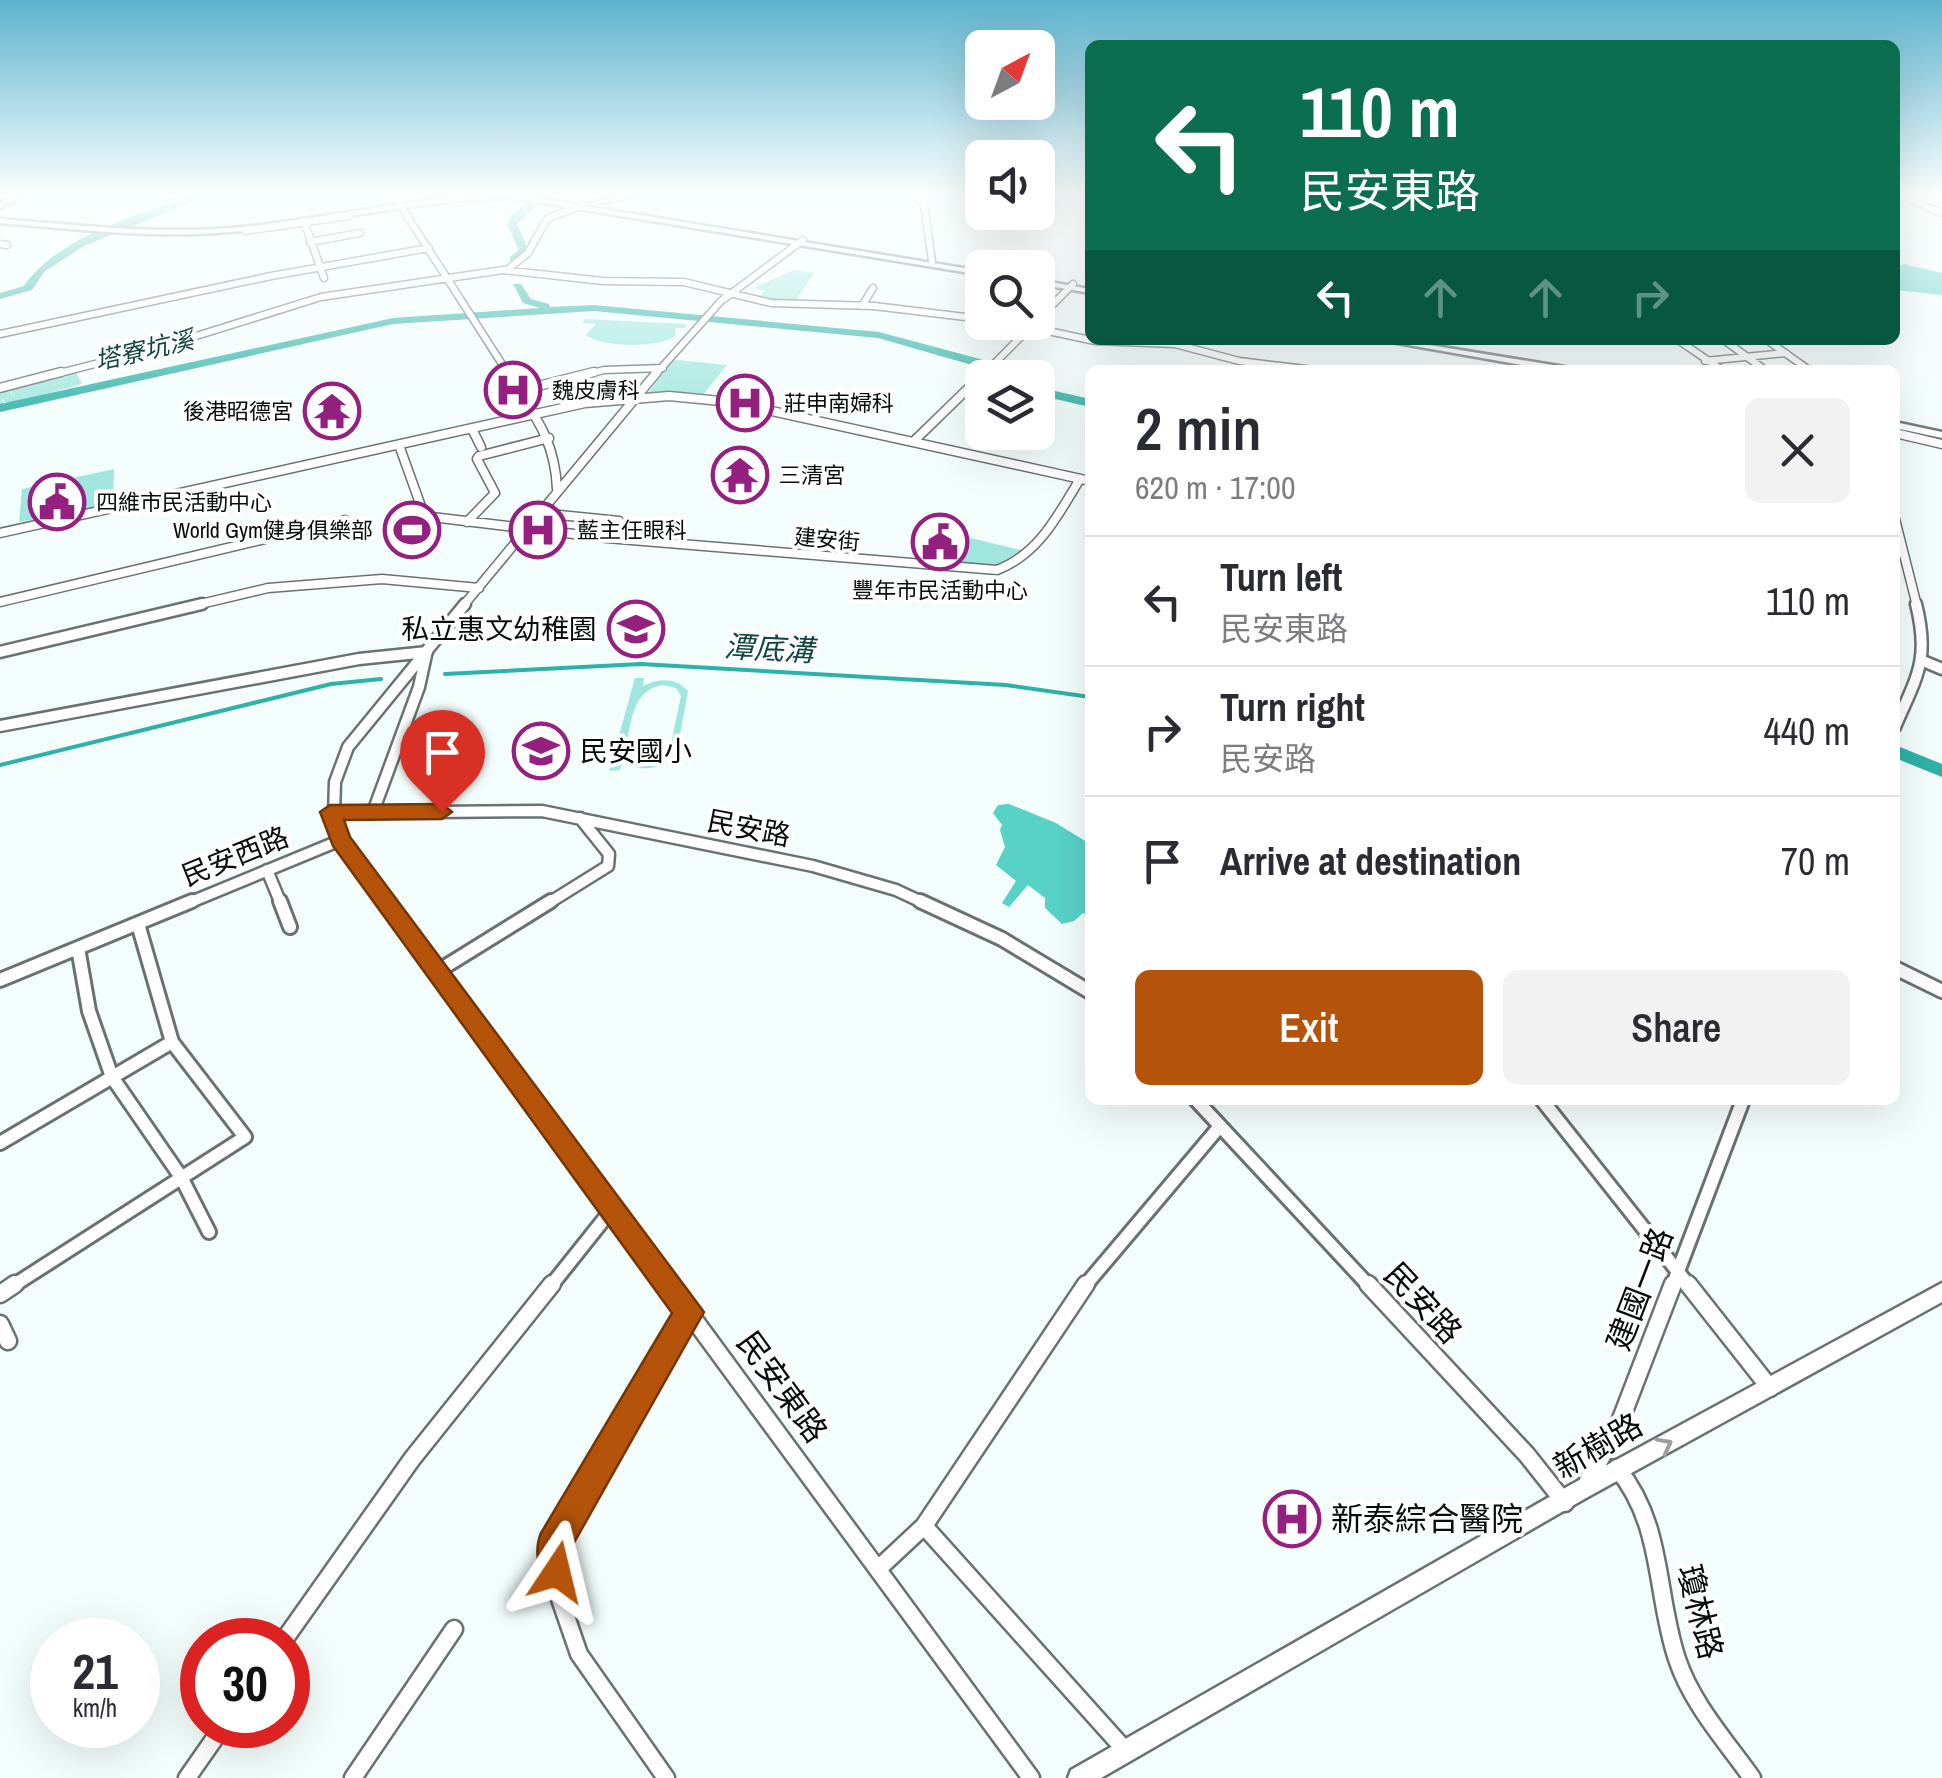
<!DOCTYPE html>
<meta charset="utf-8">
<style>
:root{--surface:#fff;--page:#f2f2f3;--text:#2b2b33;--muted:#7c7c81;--line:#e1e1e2;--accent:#b45309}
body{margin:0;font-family:"Archivo Narrow","Noto Sans TC",sans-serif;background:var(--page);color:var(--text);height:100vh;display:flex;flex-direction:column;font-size:38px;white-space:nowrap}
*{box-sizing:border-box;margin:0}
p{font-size:32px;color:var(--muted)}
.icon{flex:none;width:55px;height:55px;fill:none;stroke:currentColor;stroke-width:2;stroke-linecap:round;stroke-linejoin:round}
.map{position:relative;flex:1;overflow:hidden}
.details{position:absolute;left:1085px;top:365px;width:815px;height:740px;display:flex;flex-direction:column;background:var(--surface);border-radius:15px;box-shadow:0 10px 40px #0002}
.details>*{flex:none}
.banner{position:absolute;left:1085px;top:40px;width:815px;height:305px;border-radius:15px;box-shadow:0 10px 40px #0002;background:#0b6e4f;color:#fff;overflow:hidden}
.needle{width:65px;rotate:41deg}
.buttons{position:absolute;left:965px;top:30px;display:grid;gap:20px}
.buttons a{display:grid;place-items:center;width:90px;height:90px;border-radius:15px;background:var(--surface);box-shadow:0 10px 40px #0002;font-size:50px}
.speed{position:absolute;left:30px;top:1618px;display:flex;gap:20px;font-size:50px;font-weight:700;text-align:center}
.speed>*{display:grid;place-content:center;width:130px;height:130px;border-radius:50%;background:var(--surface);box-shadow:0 10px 40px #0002;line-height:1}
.speed small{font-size:25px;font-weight:400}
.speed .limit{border:15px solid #d22;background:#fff;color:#111}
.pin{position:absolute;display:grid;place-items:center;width:85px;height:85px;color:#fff;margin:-102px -42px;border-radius:50% 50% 50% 0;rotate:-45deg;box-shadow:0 0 10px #0007}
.pin .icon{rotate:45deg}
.me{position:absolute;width:110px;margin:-55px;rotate:10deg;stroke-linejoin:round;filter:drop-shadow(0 0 8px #0008)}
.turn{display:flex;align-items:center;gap:35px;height:210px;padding:0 50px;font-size:45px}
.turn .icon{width:130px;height:130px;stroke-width:2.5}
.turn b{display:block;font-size:70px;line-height:85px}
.lanes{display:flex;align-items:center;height:95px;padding:0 50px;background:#0003;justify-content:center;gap:50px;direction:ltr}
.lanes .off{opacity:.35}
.round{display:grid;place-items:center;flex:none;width:105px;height:105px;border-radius:15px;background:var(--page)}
.overview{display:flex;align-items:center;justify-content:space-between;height:170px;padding:0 50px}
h1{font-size:60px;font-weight:600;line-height:75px}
.action{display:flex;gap:20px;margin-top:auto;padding:20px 50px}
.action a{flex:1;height:115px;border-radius:15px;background:var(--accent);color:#fff;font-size:40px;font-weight:600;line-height:115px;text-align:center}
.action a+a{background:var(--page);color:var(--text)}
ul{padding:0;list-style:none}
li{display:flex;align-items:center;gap:30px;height:130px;padding:0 50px;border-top:2px solid var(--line)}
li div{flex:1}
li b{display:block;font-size:38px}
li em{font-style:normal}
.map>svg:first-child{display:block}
.green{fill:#a0e6de;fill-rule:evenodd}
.forest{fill:#58d2c7}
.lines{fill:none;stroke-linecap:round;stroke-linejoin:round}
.stream{stroke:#2eb1a6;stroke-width:4}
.river{fill:#2eb1a6;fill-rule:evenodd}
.minor-far4-casing{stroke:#697271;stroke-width:9}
.minor-far3-casing{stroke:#697271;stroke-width:11}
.minor-far2-casing{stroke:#697271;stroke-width:15}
.minor-far1-casing{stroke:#697271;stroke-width:18}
.minor-casing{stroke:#697271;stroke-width:21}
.major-casing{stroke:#697271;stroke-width:5}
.minor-far4{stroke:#fff;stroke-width:6}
.minor-far3{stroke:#fff;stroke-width:8}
.minor-far2{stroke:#fff;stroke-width:10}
.minor-far1{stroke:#fff;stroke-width:12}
.minor{stroke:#fff;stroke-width:16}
.major{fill:#fff;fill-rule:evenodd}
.oneway{stroke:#9d9e9e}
.route{fill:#b45309;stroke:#753606;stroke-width:2.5}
.labels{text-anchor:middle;stroke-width:8;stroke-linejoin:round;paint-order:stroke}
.far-poi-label{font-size:22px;fill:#090c0c;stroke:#fff;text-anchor:start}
.far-street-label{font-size:22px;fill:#090c0c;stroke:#fff}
.far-water-label{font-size:25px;font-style:italic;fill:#0f4642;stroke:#fff}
.poi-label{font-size:28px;fill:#090c0c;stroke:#fff;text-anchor:end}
.street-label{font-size:28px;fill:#090c0c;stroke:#fff}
.water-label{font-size:30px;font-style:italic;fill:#0f4642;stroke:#fff}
.near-street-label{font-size:32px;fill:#090c0c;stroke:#fff}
.near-poi-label{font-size:32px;fill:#090c0c;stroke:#fff;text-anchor:start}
</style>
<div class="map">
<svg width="1942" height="1778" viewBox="0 0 1942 1778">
<rect width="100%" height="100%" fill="#f3fefc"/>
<path class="green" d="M794,270L815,273L794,302L757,298L765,291L753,288Z
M585,319L687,324L685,328H675L676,336C657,348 604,348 586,335L596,324L582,323Z
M678,360L727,365L702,396L649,392L672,361Z
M66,372H76L82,384L7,405L2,398L4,405L0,406V389L8,387L12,396L11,388Z
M114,469L113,502L106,506L19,522L22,489Z
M938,530L1028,552L997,568L918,561Z
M635,678H644L643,686C658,678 676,677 688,691L677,751C663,770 642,773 623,762L620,770L609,771ZM663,685L676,688L681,696L670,748L652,760H637L625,749C632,723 631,690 663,685Z"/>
<path class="forest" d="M1904,264L1942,273V295L1896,290L1895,267Z
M1009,804L1056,823L1090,844V918L1083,913L1074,921L1062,924L1045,908V898L1028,885L1009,907L1002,903L1016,881L996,865L1005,847L1000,830L1002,825L993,813L998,805Z"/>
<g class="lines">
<path class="stream" d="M445,674L641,664L1006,685L1090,697
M0,765L331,684L381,679"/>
<path class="river" d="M199,194H213L84,246L44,272L32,290L0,299V293L24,286C58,236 144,212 199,194Z
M537,194H548L517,224L529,251L518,261H510V257L519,250L507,224L511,216Z
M513,284H521L531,299L549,304L550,307L594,305L879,332L980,359L1014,378H997L972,365L878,338L594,311L393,324L0,412V404L393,318L540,308L523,303Z
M1038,387L1090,399V407L1038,395Z
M1895,745L1942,764V777L1895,758Z"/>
<g class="minor-far4-casing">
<path id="minor-far4" d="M159,194L182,196
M393,194L509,375
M914,194L924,204L932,261
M1055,194L1057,198
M1897,194L1942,213
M304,221L324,278
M245,231L349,216
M310,242L360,233
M0,244L7,245
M507,270L528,253L547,219L582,205
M862,306L873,288
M1006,322L1095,341L1175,344L1239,361L1314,370
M0,334L271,276L429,248
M1678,340L1722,370
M1724,340L1765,370
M1767,340L1809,370
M1705,361L1786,353
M52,375L161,347L321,297L503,270L603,281L684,282L771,303L874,306L982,319
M584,375L604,370L663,368
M655,375L721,301L803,240
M983,375L1073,284"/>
</g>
<g class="minor-far3-casing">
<path id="minor-far3" d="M507,372C533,414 555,438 557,489
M0,388L61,372
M518,391L594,372
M472,429L481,447
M1895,433L1942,444
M913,442L985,372
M399,445L422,509L432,517L607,538L997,570C1039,554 1058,515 1080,479
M540,513L619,521
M1895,519L1917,606
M467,522L495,493L477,459L479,456L549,438
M0,533L585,403L669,396L731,402L1090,481
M0,602L345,520
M192,606L268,588L382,579L479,588
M463,606L657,372"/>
</g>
<g class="minor-far2-casing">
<path id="minor-far2" d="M0,652L202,604
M1923,661L1942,669
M0,726L359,659L427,652
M1895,727C1917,676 1930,660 1916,604
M373,812L419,687L426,655
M331,813L542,811L813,866L896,890L926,904
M267,870L281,904
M186,904L341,840
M388,904L341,840L334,815L335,782L348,747L465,604
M547,904L608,866L609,854L580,818"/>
</g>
<g class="minor-far1-casing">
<path id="minor-far1" d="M280,901L290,927
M386,901L670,1287
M920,901L1002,939L1090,992
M78,948L89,1011L112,1077L181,1177L209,1232
M1895,968L1942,991
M438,971L551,901
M0,980L192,901
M1196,1100L1370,1287
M1542,1100L1690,1287
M0,1143L172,1042
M11,1287L245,1137L172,1042L138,924
M550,1287L613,1208
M1084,1287L1220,1126
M1672,1287L1743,1100"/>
</g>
<g class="minor-casing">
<path id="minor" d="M668,1284L1031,1778
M1368,1284L1527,1455L1565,1503
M1688,1284L1770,1388
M0,1294L15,1284
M0,1324L8,1341
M1617,1468C1664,1525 1655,1593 1677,1659C1692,1704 1725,1740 1752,1778
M1588,1480L1616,1432L1673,1284
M924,1526L1126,1751
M878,1569L924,1526L1086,1284
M284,1640L412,1459L552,1284
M187,1778L224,1725
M353,1778L454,1629
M666,1778L579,1654L560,1599L553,1545L689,1312"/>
</g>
<g class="major-casing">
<path id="major" d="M18,194H26L0,208V203Z
M511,194L982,271V275L511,198C416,200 324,224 230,232C153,239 76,229 0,223V219C76,225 153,234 230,228C324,220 416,196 511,194Z
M634,194H647L593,205L590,203Z
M1038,280L1090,289V293L1038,284Z
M1380,340H1399L1565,367L1569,370H1550Z
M1895,422L1942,432V438L1895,428Z
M1942,1283V1302L1586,1498L1101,1778H1068L1071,1770L1572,1484Z"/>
</g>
<use href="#minor-far4" class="minor-far4"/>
<use href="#minor-far3" class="minor-far3"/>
<use href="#minor-far2" class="minor-far2"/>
<use href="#minor-far1" class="minor-far1"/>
<use href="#minor" class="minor"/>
<use href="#major" class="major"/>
</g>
<defs><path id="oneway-chevron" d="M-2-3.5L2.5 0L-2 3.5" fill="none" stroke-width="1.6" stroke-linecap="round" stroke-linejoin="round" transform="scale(2.5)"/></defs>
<use class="oneway" href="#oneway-chevron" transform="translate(1665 1445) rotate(-28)"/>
<linearGradient id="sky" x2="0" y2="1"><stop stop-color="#5db3ce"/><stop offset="0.44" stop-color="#fafffe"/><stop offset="1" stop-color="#fafffe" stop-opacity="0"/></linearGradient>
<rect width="1942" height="443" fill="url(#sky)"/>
<path class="route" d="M442,804L452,812L442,819L344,820L350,837L704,1312L571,1548L574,1572L569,1584L557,1590L545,1584C538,1568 534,1550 541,1533L672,1313L333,846L320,812L330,805Z"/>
<defs>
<g id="hospital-ring" transform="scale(2.875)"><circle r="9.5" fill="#fff" stroke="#94207f" stroke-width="1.5"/><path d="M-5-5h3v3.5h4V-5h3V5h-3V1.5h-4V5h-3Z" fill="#94207f"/></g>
<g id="temple-ring" transform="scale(2.875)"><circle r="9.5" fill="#fff" stroke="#94207f" stroke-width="1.5"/><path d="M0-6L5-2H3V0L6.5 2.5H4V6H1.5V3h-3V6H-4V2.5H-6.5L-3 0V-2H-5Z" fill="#94207f"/></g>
<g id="civic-ring" transform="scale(2.875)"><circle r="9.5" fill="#fff" stroke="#94207f" stroke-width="1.5"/><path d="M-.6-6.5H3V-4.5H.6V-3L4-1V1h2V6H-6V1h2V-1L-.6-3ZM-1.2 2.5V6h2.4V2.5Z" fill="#94207f"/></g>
<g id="stadium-ring" transform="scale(2.875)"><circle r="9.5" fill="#fff" stroke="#94207f" stroke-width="1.5"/><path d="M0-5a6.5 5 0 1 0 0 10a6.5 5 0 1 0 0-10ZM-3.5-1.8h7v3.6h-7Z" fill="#94207f"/></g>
<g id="school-ring" transform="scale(2.875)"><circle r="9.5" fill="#fff" stroke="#94207f" stroke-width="1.5"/><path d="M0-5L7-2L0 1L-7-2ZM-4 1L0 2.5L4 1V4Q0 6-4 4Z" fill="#94207f"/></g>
</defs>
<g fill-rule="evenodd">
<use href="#hospital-ring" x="513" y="390"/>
<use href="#hospital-ring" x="745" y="403"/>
<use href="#temple-ring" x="332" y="411"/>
<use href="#temple-ring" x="740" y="475"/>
<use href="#civic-ring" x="57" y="502"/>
<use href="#stadium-ring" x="412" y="530"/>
<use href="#hospital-ring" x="538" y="530"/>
<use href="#civic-ring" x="940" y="542"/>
<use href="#school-ring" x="636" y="629"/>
<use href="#school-ring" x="541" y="751"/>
<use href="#hospital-ring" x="1292" y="1519"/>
</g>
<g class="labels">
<g class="far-poi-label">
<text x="552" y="398">魏皮膚科</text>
<text x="784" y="411">莊申南婦科</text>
<text x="293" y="419" text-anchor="end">後港昭德宮</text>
<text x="779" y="483">三清宮</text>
<text x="96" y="510">四維市民活動中心</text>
<text x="373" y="538" text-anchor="end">World Gym健身俱樂部</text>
<text x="577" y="538">藍主任眼科</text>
<text x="940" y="598" text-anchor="middle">豐年市民活動中心</text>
</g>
<g class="far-street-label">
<text transform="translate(827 539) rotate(5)" y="8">建安街</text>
</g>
<g class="far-water-label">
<text transform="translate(144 350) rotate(-13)" y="9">塔寮坑溪</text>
</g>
<g class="poi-label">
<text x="597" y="639">私立惠文幼稚園</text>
<text x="580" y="761" text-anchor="start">民安國小</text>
</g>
<g class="street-label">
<text transform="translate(749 828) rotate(11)" y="10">民安路</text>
<text transform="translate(235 856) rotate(-22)" y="10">民安西路</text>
</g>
<g class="water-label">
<text transform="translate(769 649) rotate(3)" y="10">潭底溝</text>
</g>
<g class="near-street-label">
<text transform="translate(1640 1289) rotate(-69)" y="11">建國一路</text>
<text transform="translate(1423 1303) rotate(47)" y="11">民安路</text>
<text transform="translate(782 1387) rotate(54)" y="11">民安東路</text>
<text transform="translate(1598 1446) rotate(-30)" y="11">新樹路</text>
<text transform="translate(1700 1612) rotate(76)" y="11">瓊林路</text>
</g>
<g class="near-poi-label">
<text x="1331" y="1530">新泰綜合醫院</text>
</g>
</g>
</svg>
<div class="buttons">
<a><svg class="needle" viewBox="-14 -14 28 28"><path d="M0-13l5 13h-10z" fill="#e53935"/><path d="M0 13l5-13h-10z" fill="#7c7c81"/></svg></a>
<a><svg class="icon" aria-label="sound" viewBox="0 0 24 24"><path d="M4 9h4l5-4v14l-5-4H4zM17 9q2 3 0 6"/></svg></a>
<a><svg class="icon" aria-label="search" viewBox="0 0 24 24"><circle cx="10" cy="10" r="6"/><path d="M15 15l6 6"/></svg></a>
<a><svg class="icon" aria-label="layers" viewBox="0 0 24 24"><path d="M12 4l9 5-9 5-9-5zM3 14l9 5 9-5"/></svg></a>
</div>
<div class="speed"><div>21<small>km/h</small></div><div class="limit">30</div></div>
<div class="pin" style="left:442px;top:812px;background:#d93025"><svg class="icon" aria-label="arrive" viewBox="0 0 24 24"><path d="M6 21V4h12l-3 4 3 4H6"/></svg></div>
<svg class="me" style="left:557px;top:1572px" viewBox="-20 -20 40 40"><path d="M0-17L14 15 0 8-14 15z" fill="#b45309" stroke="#fff" stroke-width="4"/></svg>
<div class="banner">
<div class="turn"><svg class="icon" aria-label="left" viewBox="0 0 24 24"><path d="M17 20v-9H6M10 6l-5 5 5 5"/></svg><div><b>110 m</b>民安東路</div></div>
<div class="lanes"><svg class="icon" aria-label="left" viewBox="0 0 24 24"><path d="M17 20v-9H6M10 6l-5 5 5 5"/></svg><svg class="icon off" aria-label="ahead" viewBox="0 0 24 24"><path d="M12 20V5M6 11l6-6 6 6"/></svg><svg class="icon off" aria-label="ahead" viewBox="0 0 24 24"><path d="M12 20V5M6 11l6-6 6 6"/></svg><svg class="icon off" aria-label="right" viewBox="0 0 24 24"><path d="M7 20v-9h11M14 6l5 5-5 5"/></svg></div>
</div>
<section class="details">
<div class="overview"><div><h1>2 min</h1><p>620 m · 17:00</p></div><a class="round"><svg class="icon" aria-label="close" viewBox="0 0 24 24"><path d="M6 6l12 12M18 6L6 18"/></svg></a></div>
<ul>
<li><svg class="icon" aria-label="left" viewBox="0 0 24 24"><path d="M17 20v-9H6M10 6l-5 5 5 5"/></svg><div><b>Turn left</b><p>民安東路</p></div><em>110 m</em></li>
<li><svg class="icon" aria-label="right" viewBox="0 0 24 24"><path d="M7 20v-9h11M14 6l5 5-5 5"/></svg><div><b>Turn right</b><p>民安路</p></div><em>440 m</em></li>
<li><svg class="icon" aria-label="arrive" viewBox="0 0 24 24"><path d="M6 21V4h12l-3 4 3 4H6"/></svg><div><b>Arrive at destination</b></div><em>70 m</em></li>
</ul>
<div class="action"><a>Exit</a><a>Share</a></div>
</section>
</div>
